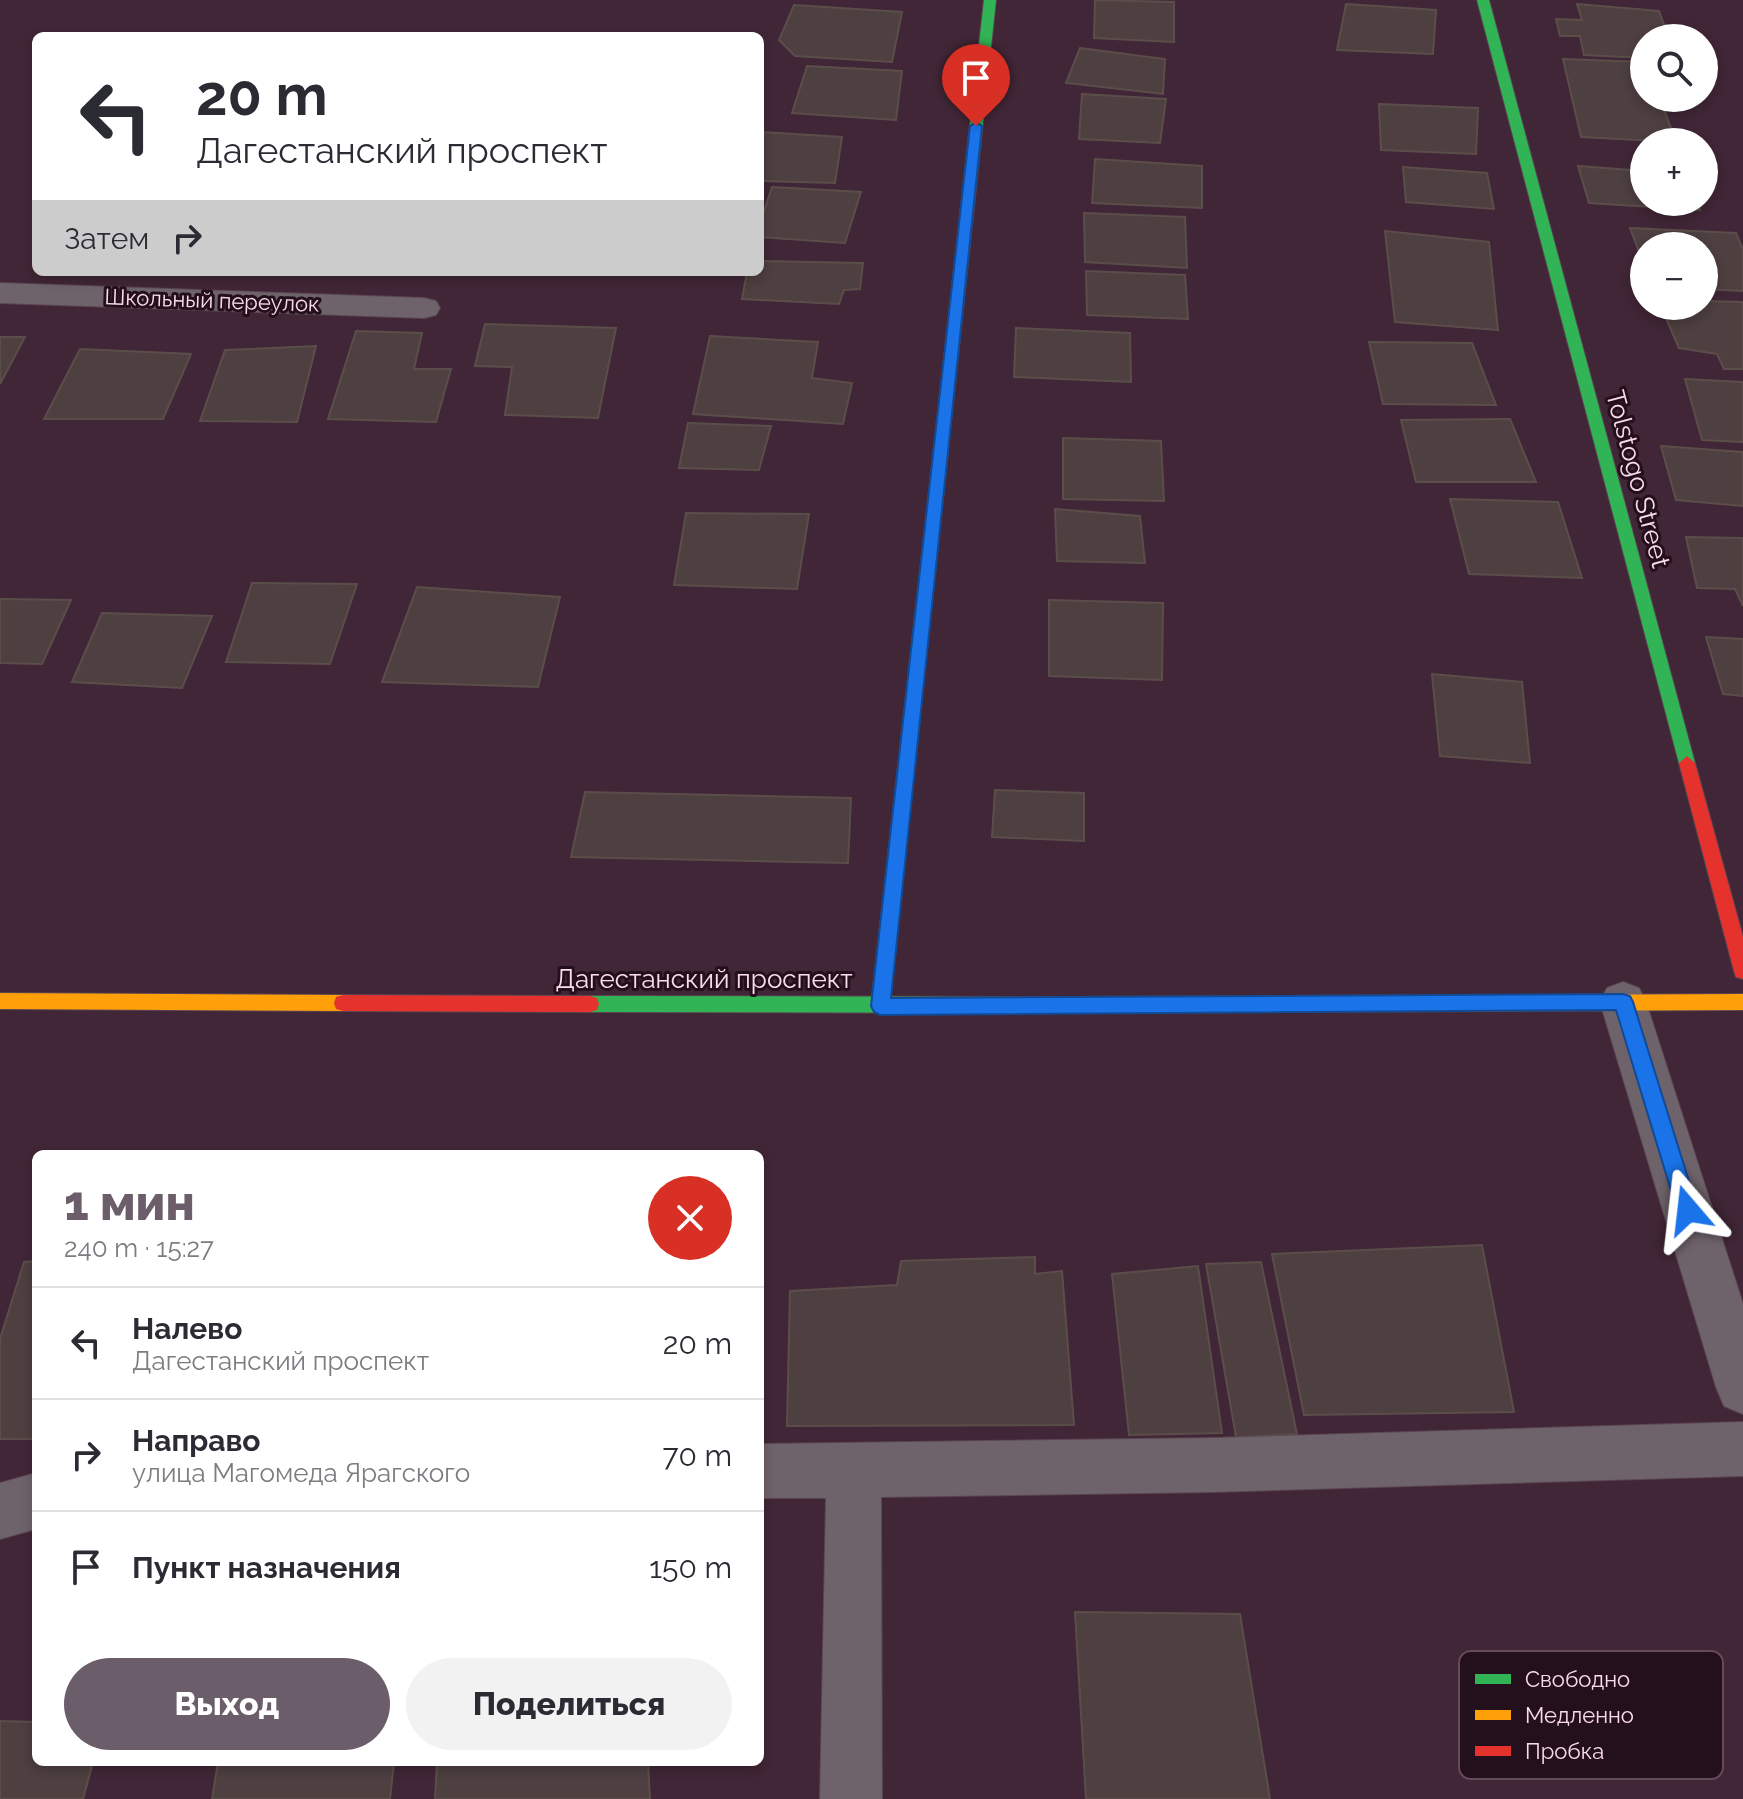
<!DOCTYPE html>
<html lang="ru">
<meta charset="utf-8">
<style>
:root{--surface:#fff;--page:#f2f2f3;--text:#2b2b33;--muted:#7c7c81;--line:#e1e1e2;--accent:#6b5e6a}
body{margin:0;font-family:Raleway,sans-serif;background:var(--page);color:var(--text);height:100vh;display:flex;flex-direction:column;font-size:30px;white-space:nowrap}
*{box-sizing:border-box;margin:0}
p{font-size:26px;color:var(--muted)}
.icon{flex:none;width:44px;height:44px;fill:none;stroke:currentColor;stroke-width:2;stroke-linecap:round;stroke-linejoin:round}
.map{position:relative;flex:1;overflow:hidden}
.details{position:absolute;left:32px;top:1150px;width:732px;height:616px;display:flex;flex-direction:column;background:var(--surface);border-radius:12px;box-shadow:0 4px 12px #0003}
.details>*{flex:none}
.banner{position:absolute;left:32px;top:32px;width:732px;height:244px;border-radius:12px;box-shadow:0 4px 12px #0003;background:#fff;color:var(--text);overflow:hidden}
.tools{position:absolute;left:1630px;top:24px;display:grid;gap:16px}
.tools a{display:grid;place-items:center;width:88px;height:88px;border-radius:50%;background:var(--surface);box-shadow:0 4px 12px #0003;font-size:40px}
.pin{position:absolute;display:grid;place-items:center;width:68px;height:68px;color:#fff;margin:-82px -34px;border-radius:50% 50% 50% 0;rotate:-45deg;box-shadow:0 0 8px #0007}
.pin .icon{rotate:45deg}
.me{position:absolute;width:88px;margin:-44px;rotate:343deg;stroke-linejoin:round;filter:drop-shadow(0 0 6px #0008)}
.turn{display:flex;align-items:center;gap:28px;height:168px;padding:0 32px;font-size:36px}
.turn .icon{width:104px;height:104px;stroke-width:2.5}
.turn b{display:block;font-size:56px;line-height:68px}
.then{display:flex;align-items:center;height:76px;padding:0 32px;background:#0003;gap:16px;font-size:30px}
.round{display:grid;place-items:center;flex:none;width:84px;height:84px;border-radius:42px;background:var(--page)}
.head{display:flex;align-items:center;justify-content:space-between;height:136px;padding:0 32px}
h1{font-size:48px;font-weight:800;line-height:60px;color:var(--accent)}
.action{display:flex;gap:16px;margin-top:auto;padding:16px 32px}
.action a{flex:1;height:92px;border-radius:48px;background:var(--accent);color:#fff;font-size:32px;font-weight:800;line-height:92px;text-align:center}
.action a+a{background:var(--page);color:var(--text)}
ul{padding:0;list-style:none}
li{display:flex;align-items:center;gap:24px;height:112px;padding:0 32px;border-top:2px solid var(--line)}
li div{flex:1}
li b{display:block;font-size:30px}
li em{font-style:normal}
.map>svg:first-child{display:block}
.building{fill:#4e3f40;stroke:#5b4e4a;stroke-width:2}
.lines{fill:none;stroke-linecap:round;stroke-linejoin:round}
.street-casing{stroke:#5b4552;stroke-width:2}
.fast-casing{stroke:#5b4552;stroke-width:2}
.slow-casing{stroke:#5b4552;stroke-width:2}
.jam-casing{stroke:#5b4552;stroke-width:2}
.street{fill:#6e636a;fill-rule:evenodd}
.fast{fill:#30b455;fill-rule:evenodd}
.slow{fill:#ff9f0a;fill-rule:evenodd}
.jam{fill:#e5322d;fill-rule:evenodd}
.route{fill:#1a73e8;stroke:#114b97;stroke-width:2}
.labels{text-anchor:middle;stroke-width:6;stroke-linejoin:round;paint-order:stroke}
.far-street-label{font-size:22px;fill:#fadbed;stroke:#240f1c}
.street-label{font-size:26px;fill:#fadbed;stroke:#240f1c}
.key{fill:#240f1c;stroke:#644c5b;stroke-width:2}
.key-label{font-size:22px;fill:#fadbed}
</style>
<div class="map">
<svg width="1743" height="1799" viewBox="0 0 1743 1799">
<rect width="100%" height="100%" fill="#402636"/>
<path class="building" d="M1095,0L1174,2V42L1094,38Z
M1346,4L1436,10L1433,54L1337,50Z
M1577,4L1659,11L1669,38H1644V58L1584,55L1580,36H1560L1556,19L1582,20Z
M794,5L902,12L892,62L795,56L779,40Z
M1080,48L1165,59L1163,94L1066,83Z
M1563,59L1644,62V98H1660L1676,142L1581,137Z
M807,66L902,71L896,120L792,113Z
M1082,94L1166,99L1160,143L1079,139Z
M1379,104L1478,108L1476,154L1381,150Z
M760,132L842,137L835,183L760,181Z
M1095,159L1202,166V208L1092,203Z
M1578,166L1644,171V202H1697L1700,210L1589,203Z
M1403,167L1487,173L1494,209L1406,202Z
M772,187L861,192L845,243L760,237V223Z
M1084,213L1185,217L1187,268L1085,262Z
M1630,228L1736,233L1743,250V291L1704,289V246H1644V265Z
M1385,231L1489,242L1498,330L1395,322Z
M760,261L863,263L860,289L844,290L839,304L742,299L747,272H760Z
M1086,271L1185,275L1188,319L1087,315Z
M1704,301L1743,302V369H1724L1717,354L1679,348L1665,316L1681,314L1677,306H1704Z
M485,324L616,328L598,418L505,415L512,367L475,366Z
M1016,328L1130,333L1131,382L1014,377Z
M356,331L422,333L414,369H451L436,422L328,419Z
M710,336L818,342L812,378L852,383L843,424L693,414Z
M0,337H25L0,384Z
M1369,342L1472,343L1496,405L1383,404Z
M316,346L297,422L200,421L225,350Z
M80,349L191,354L163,419H44Z
M1685,379L1743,382V442L1702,440Z
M1510,419L1536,482H1416L1401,420Z
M688,423L771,426L759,470L679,468Z
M1063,438L1161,441L1164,501L1063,499Z
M1661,446L1743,452V506L1676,500Z
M1450,499L1558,502L1582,578L1469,574Z
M1055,509L1140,516L1145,563L1057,561Z
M686,513L809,514L797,589L674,585Z
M1686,537L1743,538V606L1735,589L1697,588Z
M252,583L357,584L330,664L226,662Z
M417,587L560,597L538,687L382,682Z
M0,599L71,600L42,664L0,663Z
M1049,600L1163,603L1162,680L1049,676Z
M102,613L212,616L182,688L72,682Z
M1706,637L1743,639V696L1723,694Z
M1432,674L1522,682L1530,763L1440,756Z
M995,790L1084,793V841L992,837Z
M585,792L851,798L848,863L571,857Z
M1482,1245L1514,1412L1304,1415L1272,1254Z
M1035,1257V1274L1062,1271L1074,1425L787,1426L790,1291L897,1285L901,1261Z
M36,1261V1439H0V1339L24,1262Z
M1261,1262L1297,1434L1236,1437L1206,1264Z
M1198,1266L1222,1433L1129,1435L1112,1274Z
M1075,1612L1240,1614L1270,1799H1086Z
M0,1721L36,1722V1762H93L83,1799H0Z
M218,1762H394L390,1799H212Z
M437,1762H648L650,1799H435Z"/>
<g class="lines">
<g class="street-casing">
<path id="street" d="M0,283L424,298L436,301L440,308L436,315L424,318L0,303Z
M1623,982L1639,988L1646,1002L1743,1304V1414L1724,1406L1716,1387L1600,1002L1607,988Z
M1743,1422V1476L1213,1492L881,1497L882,1799H820L826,1498H760V1444L1213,1438Z
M36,1473V1529L0,1539V1483Z"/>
</g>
<g class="fast-casing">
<path id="fast" d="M984,0H996L953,403L946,408L939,403Z
M1477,0H1489L1695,763L1687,770L1679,763Z
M590,996L1071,997L1078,999L1080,1005L1078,1011L1071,1013L590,1012L583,1010L581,1004L583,998Z"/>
</g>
<g class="slow-casing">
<path id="slow" d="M946,398L953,403L889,1006L887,1012L880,1014L873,1012L871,1006L939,403Z
M0,993L343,995L350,997L352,1003L350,1009L343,1011L0,1009Z
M1743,994V1010L1071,1013L1064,1011L1062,1005L1064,999L1071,997Z"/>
</g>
<g class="jam-casing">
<path id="jam" d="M1687,756L1695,763L1743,937V979L1736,977L1734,971L1679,763Z
M343,995L590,996L597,998L599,1004L597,1010L590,1012L343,1011L336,1009L334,1003L336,997Z"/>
</g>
<use href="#street" class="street"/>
<use href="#fast" class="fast"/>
<use href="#slow" class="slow"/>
<use href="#jam" class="jam"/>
</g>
<path class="route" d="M976,122L982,126L891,998L1623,994L1630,996L1633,1002L1698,1210L1695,1216L1688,1219L1681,1216L1677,1210L1616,1010L880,1015L874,1012L871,1006L970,126Z"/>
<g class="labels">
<g class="far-street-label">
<text transform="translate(212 300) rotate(2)" y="8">Школьный переулок</text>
</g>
<g class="street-label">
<text transform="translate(1638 479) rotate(75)" y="9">Tolstogo Street</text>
<text x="704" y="988">Дагестанский проспект</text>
</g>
</g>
<rect x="1459" y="1651" width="264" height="128" rx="12" class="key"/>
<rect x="1475" y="1674" width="36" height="10" fill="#30b455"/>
<rect x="1475" y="1710" width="36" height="10" fill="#ff9f0a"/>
<rect x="1475" y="1746" width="36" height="10" fill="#e5322d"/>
<g class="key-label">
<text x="1525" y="1687">Свободно</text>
<text x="1525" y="1723">Медленно</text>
<text x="1525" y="1759">Пробка</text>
</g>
</svg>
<div class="tools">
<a><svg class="icon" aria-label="search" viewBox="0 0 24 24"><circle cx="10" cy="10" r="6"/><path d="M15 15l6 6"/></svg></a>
<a>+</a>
<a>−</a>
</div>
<div class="pin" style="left:976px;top:126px;background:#d93025"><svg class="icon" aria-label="arrive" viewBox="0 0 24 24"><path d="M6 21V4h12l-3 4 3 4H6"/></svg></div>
<svg class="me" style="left:1688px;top:1210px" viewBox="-20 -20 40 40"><path d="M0-17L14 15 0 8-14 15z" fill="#1a73e8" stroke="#fff" stroke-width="4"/></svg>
<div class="banner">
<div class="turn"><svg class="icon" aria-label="left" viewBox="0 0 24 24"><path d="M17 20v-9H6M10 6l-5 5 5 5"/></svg><div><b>20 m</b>Дагестанский проспект</div></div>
<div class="then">Затем<svg class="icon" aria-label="right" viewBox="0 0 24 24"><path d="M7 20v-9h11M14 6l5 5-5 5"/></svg></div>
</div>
<section class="details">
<div class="head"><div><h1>1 мин</h1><p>240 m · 15:27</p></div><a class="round" style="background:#d93025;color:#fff"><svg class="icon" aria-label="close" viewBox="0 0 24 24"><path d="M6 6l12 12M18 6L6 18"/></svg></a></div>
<ul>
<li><svg class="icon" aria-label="left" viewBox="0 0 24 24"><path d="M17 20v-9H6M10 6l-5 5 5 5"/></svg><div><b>Налево</b><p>Дагестанский проспект</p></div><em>20 m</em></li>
<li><svg class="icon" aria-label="right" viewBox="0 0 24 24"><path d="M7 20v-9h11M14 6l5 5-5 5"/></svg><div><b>Направо</b><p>улица Магомеда Ярагского</p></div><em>70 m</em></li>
<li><svg class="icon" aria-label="arrive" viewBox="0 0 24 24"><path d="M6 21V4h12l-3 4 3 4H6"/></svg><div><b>Пункт назначения</b></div><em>150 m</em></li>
</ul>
<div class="action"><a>Выход</a><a>Поделиться</a></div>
</section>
</div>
